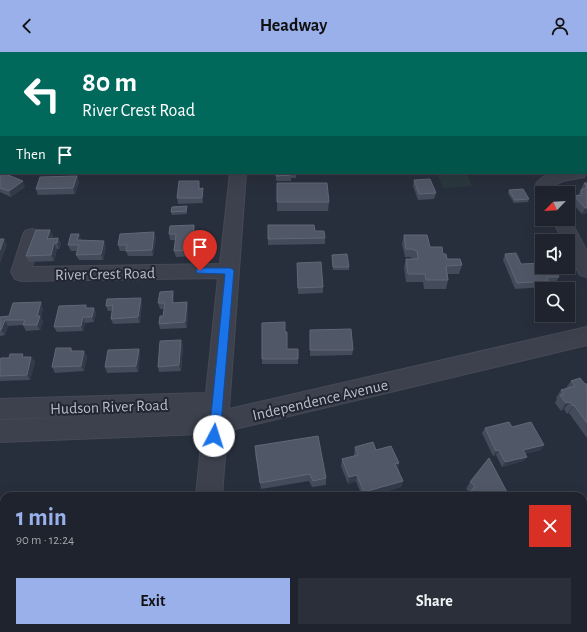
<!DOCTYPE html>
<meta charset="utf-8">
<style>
:root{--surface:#1e232d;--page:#2b2f39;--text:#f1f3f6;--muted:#a1a4aa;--line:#3c4049;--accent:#9ab0eb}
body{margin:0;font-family:"Alegreya Sans",sans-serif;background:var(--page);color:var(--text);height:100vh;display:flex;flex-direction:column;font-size:15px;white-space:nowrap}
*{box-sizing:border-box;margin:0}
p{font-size:13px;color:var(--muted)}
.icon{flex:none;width:22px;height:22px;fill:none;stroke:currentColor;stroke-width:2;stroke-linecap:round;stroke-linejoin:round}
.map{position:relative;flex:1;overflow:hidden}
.panel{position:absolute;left:0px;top:440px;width:587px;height:140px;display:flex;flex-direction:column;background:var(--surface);border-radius:12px 12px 0 0;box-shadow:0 4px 16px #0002,0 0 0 1px var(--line)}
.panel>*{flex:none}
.top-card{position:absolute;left:0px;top:0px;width:587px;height:122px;box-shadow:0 4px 16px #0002,0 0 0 1px var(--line);background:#00695c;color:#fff;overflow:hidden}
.needle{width:26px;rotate:245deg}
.fabs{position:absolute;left:535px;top:134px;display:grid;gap:8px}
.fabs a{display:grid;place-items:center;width:40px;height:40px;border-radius:0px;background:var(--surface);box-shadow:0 4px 16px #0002,0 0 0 1px var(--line);font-size:20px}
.pin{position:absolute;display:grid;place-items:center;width:34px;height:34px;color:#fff;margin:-41px -17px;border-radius:50% 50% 50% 0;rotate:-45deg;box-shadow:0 0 4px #0007}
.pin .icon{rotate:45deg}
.me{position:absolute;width:44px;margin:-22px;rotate:5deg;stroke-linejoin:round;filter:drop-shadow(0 0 3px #0008)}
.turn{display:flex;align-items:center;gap:14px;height:84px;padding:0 16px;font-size:18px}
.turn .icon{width:52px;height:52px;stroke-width:2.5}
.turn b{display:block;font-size:28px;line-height:34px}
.then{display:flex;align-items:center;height:38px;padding:0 16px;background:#0003;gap:8px;font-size:15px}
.round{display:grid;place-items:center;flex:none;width:42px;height:42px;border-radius:0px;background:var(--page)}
.headline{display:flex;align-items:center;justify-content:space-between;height:68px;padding:0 16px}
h1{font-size:24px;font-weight:700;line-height:30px;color:var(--accent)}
.action{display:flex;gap:8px;margin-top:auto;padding:8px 16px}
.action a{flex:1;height:46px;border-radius:0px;background:var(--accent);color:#111;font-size:16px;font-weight:700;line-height:46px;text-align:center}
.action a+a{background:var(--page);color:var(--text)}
header{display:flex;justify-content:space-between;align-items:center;height:52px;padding:0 16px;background:var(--accent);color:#111;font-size:18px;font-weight:700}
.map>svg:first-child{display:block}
.green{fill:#2a393e}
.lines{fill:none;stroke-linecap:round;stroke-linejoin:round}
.minor-casing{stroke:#454a56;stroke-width:2}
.minor{fill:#3c414d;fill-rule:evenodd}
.wall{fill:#444b5a}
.shaded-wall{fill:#333a49}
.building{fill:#505766;stroke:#606775}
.route{fill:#1a73e8;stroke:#114b97}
.labels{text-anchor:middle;stroke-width:4;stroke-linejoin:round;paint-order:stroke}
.street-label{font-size:16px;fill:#b8bcc8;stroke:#212632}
</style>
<header><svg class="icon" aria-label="back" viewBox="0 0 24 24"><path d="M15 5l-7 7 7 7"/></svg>Headway<svg class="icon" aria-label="person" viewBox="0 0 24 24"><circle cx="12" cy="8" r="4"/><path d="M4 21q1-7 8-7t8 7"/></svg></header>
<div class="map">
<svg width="587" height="580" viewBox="0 0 587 580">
<rect width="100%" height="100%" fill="#282f3c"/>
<path class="green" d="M437,121H466L472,134L443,136Z"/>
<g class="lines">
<g class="minor-casing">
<path id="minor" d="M22,0H36L21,1Z
M72,0H97L71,1Z
M240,0H254V1H240Z
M0,3H1V11H0Z
M586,14H587V22H586Z
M0,65H1V75H0Z
M586,120V121L584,125L563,129L554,133L556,141H542V145L538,141L536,132C548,114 570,125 586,120Z
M230,121H246L229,357L587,275V293L227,379L222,444H196L202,382L0,390V368L105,364L0,367V347L206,341L218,226L22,229L15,227L11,220L23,183L25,179L32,177L39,179L41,183L32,215L220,212Z
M568,164L587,199V225L580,223L568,200V189H563L552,167H568Z
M184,576H214V580H184Z"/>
</g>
<use href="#minor" class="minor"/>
</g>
<path class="wall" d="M296,0H321L320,1H297Z
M329,0H346L335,1H330Z
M538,0H567V1H539Z
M581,0H587V4H586V1H582Z
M0,13L1,15V56H0Z
M586,27H587V40L586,39Z
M586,70H587V79L586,78Z
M0,80H1V96H0Z
M0,97H1V118H0Z
M276,121H304V122H296V126H291V129H276Z
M0,123L25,135L11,145L0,140Z
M77,124L79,130L75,142L38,143L36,137Z
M414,128L436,141L434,147L418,148L413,134Z
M584,131H587V161L582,162L571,150L574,144L578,143Z
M200,135V136L203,142V151L178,152L177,146Z
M509,138L529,147L528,150L514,151L508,141Z
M277,150H329L328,159H277Z
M187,157V162L172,163L171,160Z
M194,173L195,179L193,204L176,205L174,199L176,188H170L169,182Z
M50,178L53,184L52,187L58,186L61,192L59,197H57L54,209L29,210L26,204Z
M79,182L81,188L106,195L103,208H79L76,203L77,199H71L68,193Z
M404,183L443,202L447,207L462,213L459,222H447L448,228L446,237H424L423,230H406L404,215L406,207H413L410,205H405L402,192Z
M156,186L153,204H128L126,199H120L118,193Z
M325,186V192L268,193V187Z
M505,202L521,212L559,225L556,230L547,231L546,235L515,237L503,208Z
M332,203L349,215V218H333Z
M297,211L323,235V241L298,242Z
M173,239L174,245V251L188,256L187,276L160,277L159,272L163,264L164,257H160L158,251Z
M142,251L140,271L113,272L111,267L112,259H108L106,254Z
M43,256L41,265L43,270L40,278L26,279L23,273L8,274L5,283L0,284V265L9,264Z
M88,256H94L96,261L94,270L85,271L83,279L57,280L54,275Z
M310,278L353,298L352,303L310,304Z
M285,280L287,297H298V312H262V307Z
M183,293L181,319L159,320L158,315Z
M71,296L73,299L87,304L84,319L55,321L52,315Z
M139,297L140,303L138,320L107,321L105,315Z
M25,305H31L35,310L30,328L0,329V308Z
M571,329L585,332H587V386L569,361L567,362L564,357L561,359L555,351L557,347L556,346L561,338L566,337V336Z
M485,376L541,398L525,402L527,405L523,409L502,415L496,403L493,404L482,381Z
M355,395L376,398L399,411L398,416L403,429L401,435L372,444H362L356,429L348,432L341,414L342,407L354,404V402Z
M255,401L326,426V433L312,435L309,429L261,437Z
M470,430L509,444L470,440L466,437Z
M370,576H403L404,580H370L369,579Z
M426,576H480L481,580H427Z"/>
<path class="shaded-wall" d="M77,124L79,130L75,142L73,136Z
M23,129L25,135L11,145L9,139Z
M203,136V151L202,146Z
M585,156H587V161L582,162Z
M194,173L195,179L193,204L192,198Z
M50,178L53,184L50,193L47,187Z
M154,180L156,186L153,204L152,198Z
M79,182L81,188L79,194L77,188Z
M58,186L61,192L59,197L57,191Z
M4,187L7,193L0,212V198Z
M104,189L106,195L103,208L101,202Z
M54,191L57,197L54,209L51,203Z
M173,239L174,245L173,256L172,251Z
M141,246L142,251L140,271L138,265Z
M41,250L43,256L41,265L43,270L40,278L37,273V264Z
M187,250L188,256L187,276L185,270Z
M94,256L96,261L94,270L92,265Z
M83,265L85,271L83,279L81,274Z
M5,268L8,274L5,283L1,278Z
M181,288L183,293L181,319L179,313Z
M139,297L140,303L138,320L136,314Z
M84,299L87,304L84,319L81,314Z
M31,305L35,310L30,328L27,323Z
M570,350L564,357L561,359L566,351Z
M574,353L569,361L567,362L573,354Z
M544,393L541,398L520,403L523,398Z
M499,398L496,403L493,404L496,399Z
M527,405L523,409L502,415L505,410Z
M399,411L397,418L395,412Z
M357,423L356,429L348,432L349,425Z
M403,429L401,435L372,444H364V440Z"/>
<path class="building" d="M80,0H83V1H68Z
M179,0H211V1H180Z
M268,0H283V1H268Z
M432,0H444L445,1H433Z
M479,0H485L486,1H475Z
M501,0H519L520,1H501Z
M545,0H564L554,1H546Z
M1,19V37L0,40V20Z
M0,80H1V90H0Z
M0,97H1V112H0Z
M3,121L23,129L9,139L0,136V123Z
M276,121H291V123L276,124Z
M77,124L73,136L36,137L40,125Z
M430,127L436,141L419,142L414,128Z
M179,129H199V137L203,136L202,146H177Z
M277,131H327L329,150H277Z
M584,131H587V135Z
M587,135V156H585L574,144L582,143L581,138Z
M523,137L529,147L515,148L509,138Z
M187,154L186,159L171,160L172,155Z
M194,173L192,198L174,199L176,182H169L170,174Z
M268,173H314L315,179H324L325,186L268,187Z
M36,178H50L47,187L58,186L57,191H54L51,203L26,204Z
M154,180L152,198L126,199L127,193H118L120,182Z
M71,182H79L77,188L104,189L101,202L76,203L79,193H68Z
M404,183H427L430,195H442L443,202H446L447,207H460L462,213L446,214L448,228H426L425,222H408L406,207H418L417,199L412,197H406Z
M0,187H4L0,198Z
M516,201L521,212L542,211V215H554L559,225H547L548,229L517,231L505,202Z
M347,202L349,215H333L332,203Z
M321,210L323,235L298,236L297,211Z
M173,239L172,251L187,250L185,270L159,272L160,264H163L165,251H158L160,240Z
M141,246L138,265L111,267L113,253L106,254L107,247Z
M41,250L37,264H40L37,273H23L25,268H5L1,278H0V265L9,264L13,251Z
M86,253V256H94L92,265H83L81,274L54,275L59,254Z
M285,270V280H287V297H298V307H262V271Z
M351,277L353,298H310V278Z
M181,288L179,313L158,315L160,289Z
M56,296H71V299H84L81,314L52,315Z
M139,297L136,314L105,315L108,298Z
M10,302H23L22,305H31L27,323L0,324V308L1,306H9Z
M580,326L585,332H587V371L574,353L573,354L570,350L566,351L560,343L564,342L561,338L575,334L571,329Z
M509,370L512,375L531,370L544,393L523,398L527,405L505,410L499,398L496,399L485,376Z
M318,384L326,426L313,429L310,422L260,431L255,394Z
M373,390L376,398L391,394L399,411L395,412L403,429L364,440L357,423L349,425L342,407L358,403L355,395Z
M489,406L509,444H467L475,434L470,430Z
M372,576H403L404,580H373Z
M429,576H480L482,580H430Z"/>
<path class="route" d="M200,216H230L234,218L220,384L218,387L214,388L211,387L209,384L225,222L197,221L196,219L197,217Z"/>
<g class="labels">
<g class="street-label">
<text transform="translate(105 221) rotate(-1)" y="6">River Crest Road</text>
<text transform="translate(320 347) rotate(-13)" y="6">Independence Avenue</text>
<text transform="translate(109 354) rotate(-2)" y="6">Hudson River Road</text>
</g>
</g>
</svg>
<div class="fabs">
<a><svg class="needle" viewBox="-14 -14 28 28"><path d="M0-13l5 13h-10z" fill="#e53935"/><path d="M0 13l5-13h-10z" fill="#a1a4aa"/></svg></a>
<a><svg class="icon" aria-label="sound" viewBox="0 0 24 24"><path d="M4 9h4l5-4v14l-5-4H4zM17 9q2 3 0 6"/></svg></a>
<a><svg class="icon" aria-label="search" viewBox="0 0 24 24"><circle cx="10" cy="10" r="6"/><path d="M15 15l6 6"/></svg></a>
</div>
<div class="pin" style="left:200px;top:219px;background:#d93025"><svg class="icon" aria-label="arrive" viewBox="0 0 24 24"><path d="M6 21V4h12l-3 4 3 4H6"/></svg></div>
<svg class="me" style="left:214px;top:384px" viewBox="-20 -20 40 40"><circle r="19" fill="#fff"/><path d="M0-13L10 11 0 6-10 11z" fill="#1a73e8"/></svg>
<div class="top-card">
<div class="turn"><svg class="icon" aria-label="left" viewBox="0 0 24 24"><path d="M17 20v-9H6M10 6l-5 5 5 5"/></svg><div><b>80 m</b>River Crest Road</div></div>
<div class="then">Then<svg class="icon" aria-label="arrive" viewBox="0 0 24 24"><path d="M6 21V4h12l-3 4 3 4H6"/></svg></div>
</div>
<section class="panel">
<div class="headline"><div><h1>1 min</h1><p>90 m · 12:24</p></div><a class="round" style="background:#d93025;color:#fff"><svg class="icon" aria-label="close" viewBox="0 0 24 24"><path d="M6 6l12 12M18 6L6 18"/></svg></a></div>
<div class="action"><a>Exit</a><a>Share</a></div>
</section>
</div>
